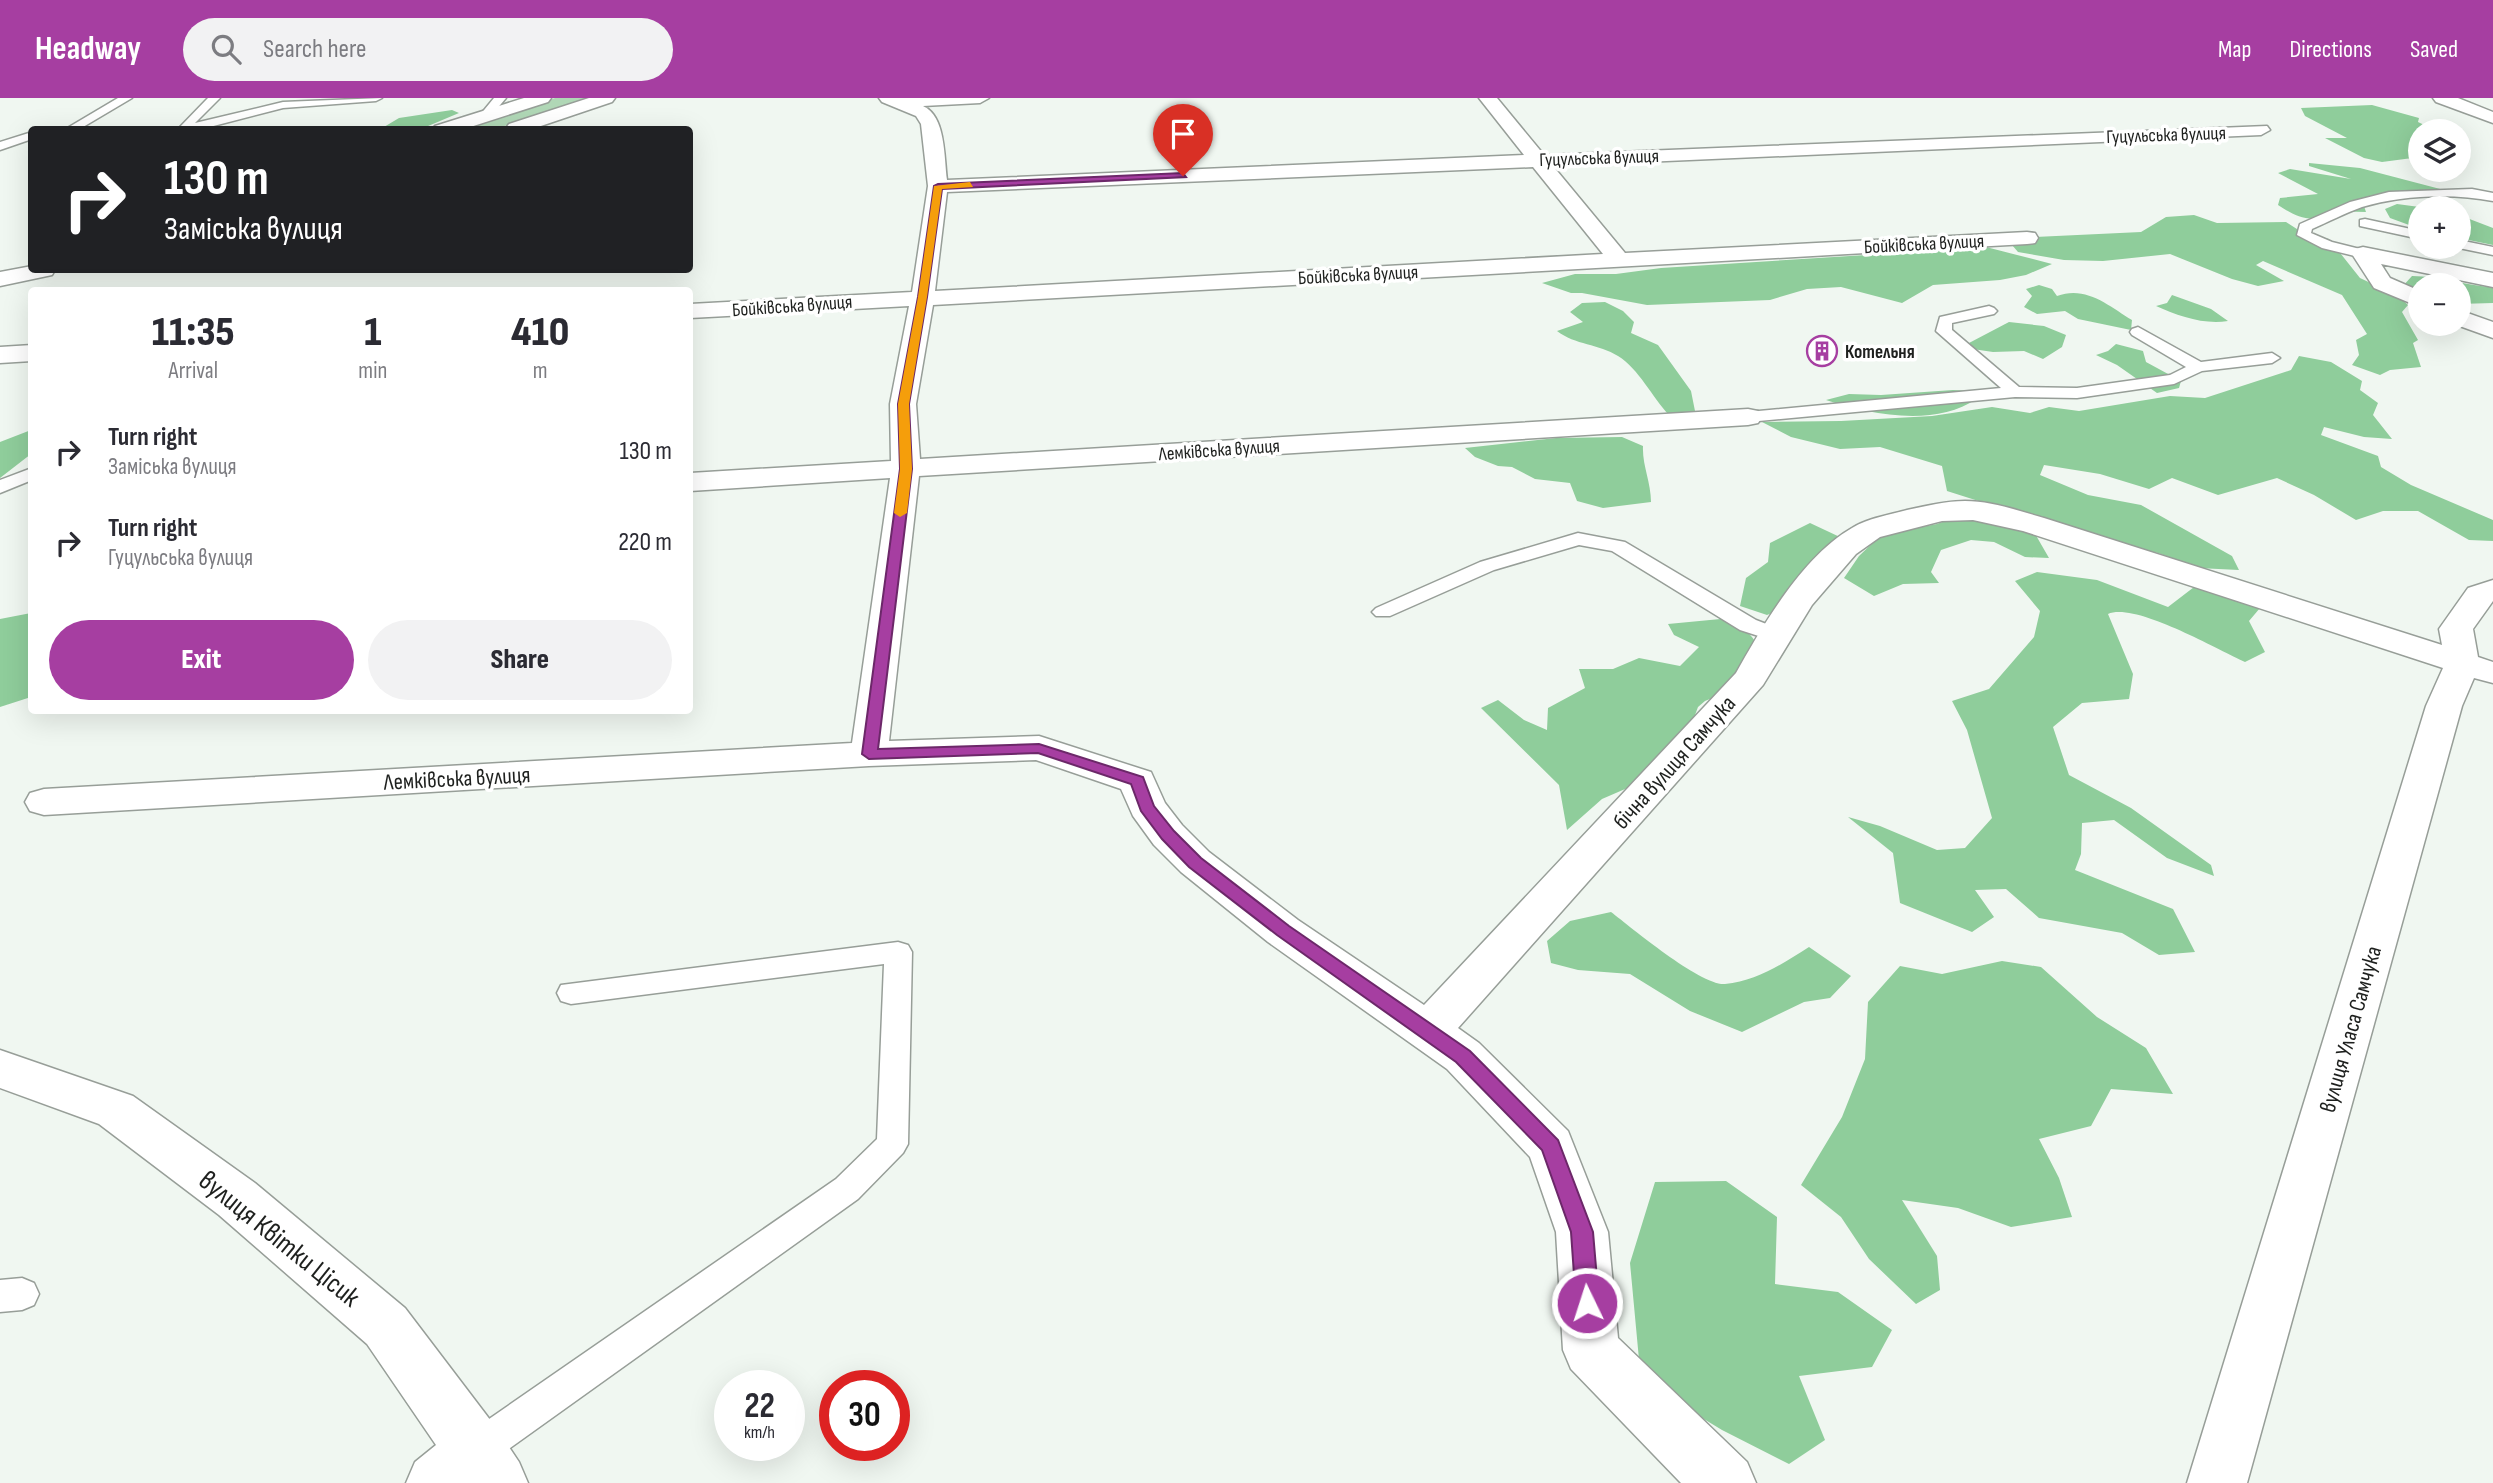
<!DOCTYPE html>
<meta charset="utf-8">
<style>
:root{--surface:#fff;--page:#f2f2f3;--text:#2b2b33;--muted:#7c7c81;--accent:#a63ea1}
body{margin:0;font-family:"Sofia Sans Condensed",sans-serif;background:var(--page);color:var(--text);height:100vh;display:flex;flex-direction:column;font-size:26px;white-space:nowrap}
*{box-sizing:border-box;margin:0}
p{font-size:23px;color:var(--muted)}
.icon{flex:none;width:38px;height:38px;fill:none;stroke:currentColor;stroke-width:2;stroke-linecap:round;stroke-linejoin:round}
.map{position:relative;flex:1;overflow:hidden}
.panel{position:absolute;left:28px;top:189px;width:665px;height:427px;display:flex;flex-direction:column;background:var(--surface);border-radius:7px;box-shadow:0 7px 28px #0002}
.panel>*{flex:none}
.top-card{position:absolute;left:28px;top:28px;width:665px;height:147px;border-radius:7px;box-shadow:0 7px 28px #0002;background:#202124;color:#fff;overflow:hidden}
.buttons{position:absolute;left:2408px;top:21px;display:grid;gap:14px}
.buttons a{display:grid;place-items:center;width:63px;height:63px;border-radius:50%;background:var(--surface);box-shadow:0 7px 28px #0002;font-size:35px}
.speed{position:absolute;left:714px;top:1272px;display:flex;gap:14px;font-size:35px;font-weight:700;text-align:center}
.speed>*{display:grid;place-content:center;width:91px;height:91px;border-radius:50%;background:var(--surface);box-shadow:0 7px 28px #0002;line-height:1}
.speed small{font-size:18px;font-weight:400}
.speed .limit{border:10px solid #d22;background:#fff;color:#111}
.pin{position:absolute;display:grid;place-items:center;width:60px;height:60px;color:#fff;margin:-72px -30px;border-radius:50% 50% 50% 0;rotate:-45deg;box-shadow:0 0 7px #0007}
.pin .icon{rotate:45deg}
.me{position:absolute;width:77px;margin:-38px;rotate:356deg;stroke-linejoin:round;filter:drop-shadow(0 0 5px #0008)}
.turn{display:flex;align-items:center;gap:24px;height:147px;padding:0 21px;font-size:32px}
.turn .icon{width:91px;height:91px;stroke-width:2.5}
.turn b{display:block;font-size:49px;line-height:60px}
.eta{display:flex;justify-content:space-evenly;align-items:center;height:119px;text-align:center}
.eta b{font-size:42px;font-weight:800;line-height:49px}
.button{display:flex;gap:14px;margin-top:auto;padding:14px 21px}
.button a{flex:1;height:80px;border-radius:42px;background:var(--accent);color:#fff;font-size:28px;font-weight:800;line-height:80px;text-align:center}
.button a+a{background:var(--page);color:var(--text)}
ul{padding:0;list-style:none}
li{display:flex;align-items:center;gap:21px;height:91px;padding:0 21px}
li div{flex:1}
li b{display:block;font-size:26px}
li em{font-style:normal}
header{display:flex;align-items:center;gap:42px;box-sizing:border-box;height:98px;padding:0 35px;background:var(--accent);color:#fff}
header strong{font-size:33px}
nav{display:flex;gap:38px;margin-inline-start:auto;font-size:24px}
.search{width:490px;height:63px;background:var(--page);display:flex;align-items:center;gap:18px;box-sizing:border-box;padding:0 24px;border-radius:38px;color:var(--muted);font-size:26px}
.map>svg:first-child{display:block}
.green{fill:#b0d7b6}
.forest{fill:#8fcd9b}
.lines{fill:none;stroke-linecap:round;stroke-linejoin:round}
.lane-casing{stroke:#979e98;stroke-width:3}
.street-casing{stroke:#979e98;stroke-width:3}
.secondary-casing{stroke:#979e98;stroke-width:3}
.lane{fill:#fff;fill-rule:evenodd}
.street{fill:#fff;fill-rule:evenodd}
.secondary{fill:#fff;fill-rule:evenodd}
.route{fill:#a63ea1;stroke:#6c2869;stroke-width:2}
.slow{fill:#f59e0b}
.labels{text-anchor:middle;stroke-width:7;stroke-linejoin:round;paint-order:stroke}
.far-street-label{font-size:19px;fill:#1e201e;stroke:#fff}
.far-poi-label{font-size:19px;font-weight:bold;fill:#1e201e;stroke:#fff;text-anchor:start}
.street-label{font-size:23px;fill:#1e201e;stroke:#fff}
.near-street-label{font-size:28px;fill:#1e201e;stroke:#fff}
</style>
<header>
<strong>Headway</strong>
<div class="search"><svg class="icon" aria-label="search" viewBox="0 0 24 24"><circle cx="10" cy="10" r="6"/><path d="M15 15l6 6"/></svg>Search here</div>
<nav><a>Map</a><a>Directions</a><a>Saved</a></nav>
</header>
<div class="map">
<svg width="2493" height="1385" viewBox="0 0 2493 1385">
<rect width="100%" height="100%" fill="#f0f7f1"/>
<path class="green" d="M555,0H591L495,31L455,32Z"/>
<path class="forest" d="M2372,7L2419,20L2418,24L2437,33H2420V59L2382,64L2364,60L2325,40H2347L2305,18L2301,10Z
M452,12L459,15L421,31H344L384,29L399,20Z
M2309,65L2360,70L2444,92L2438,99L2388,95L2364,108L2366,114L2328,113L2325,119C2306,124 2293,117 2278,107L2280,100L2318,96L2278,75L2290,71L2351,81L2309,68Z
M2397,106L2427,110H2420V131L2390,120L2385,111Z
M2194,117L2217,125L2286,124L2300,133L2329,141L2360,180L2398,198L2408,207L2402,214L2418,242L2413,245L2421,269L2390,272L2380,277L2352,267L2359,257L2356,242L2367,236L2342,197L2263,163L2256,167L2284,183L2258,188L2232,181L2170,156L2103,163L2064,162L2018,154L2012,147L2035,139L2141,134L2166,119Z
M2459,117L2493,130V147L2459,140Z
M1963,147L1986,149L2052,166L2026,177L2000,182L1933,187L1902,205L1841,189L1807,191L1770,202L1647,207L1582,195H1571L1542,185L1575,176H1616L1661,170L1882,156C1911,156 1936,155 1963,147Z
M2412,178C2440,178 2465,188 2493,189V205L2459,206V187H2420V196L2402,189Z
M2039,187L2052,191L2057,198C2086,187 2109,208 2132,222L2131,232L2078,221L2065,213L2037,216L2024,209L2032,198L2026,191Z
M2172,197L2211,211L2228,223C2204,227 2178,218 2156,208L2167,205Z
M1605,204L1623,213L1634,224L1631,235L1658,247L1691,293L1695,313L1669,317C1652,299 1639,271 1618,258C1599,246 1575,247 1557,233L1583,224L1570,214L1582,205Z
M2009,224L2044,228L2066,237L2062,249L2043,261L2024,253L1993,254L1952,248L1969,245Z
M2116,246L2143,253L2146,264L2181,283L2179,290L2157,295L2117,267L2096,257L2108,253Z
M2299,258L2331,264L2362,283L2360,292L2378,305L2373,317L2392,341L2364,339L2324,329L2321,337L2378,358L2381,369L2411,387L2493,422V443L2469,442L2418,413H2383L2356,422L2314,397L2277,380L2218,397L2172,380L2149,391L2100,376L2044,367L2040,377L2088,397L2141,407L2232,458L2239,472L2198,470L2158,455L2101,442L1947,393L1942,368L1880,349L1840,351L1791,339L1762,324L1841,323L1932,318L1992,309L2030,315L2049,309L2079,313L2170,298L2205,300L2291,272Z
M1953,292L1973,293L1976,301C1937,329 1869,317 1826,302L1849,296L1881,297Z
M31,332V356L0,380V344Z
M1622,339L1643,348C1642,367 1651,384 1651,404L1603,410L1577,403L1570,385L1535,381L1512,369L1498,368L1475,359L1465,350L1556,340Z
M1965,415L2034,434L2049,460L2025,459L1994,444L1971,442L1941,452L1931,474L1939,485L1903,486L1874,498L1844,480L1859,458L1881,437L1937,426Z
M1810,425L1842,440L1811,499L1767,517L1740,508L1746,480L1768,464L1770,445Z
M2037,474L2097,482L2168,509L2198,486L2260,510L2249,523L2265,554L2245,564C2216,551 2135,504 2108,516L2133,576L2129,601L2082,605L2053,629L2069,677L2131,710L2211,767L2214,778L2167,760L2114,722L2082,725L2081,756L2075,772L2173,811L2195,854L2159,857L2122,835L2039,820L2006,791L1975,792L1994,819L1972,834L1900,805L1893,755L1848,719L1880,728L1937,752L1965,750L1992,720L1967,632L1952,603L1989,591L2034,539L2040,513L2015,483Z
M31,515V599L0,609V521Z
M1731,520C1765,548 1761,546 1746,586L1705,603L1698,609L1689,633L1639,685L1602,701L1567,732L1559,687L1481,610L1498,602L1524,622L1547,632L1548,610L1585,590L1579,571H1613L1639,560L1680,568L1699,549L1674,537L1668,526Z
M1611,814C1632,830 1701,888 1725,886C1757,883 1782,866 1809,849L1851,878L1830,900L1804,904L1742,934L1690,913L1630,876L1578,872L1551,865L1547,843L1570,823Z
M2002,863L2041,869L2097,919L2146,950L2173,996L2111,991L2091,1028L2039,1041L2059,1080L2072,1119L2011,1129L1958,1110L1902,1102L1937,1158L1940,1192L1916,1206L1869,1161L1841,1119L1801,1087L1842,1019L1865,961L1868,904L1900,868L1942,876Z
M1726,1083L1777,1119L1775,1186L1838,1194L1892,1232L1872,1269L1799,1278L1825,1342L1789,1366L1722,1332L1641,1283L1630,1165L1655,1084Z"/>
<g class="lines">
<g class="lane-casing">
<path id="lane" d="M118,0H132L78,32H64Z
M208,0H220L195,25L283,4L382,0L376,3L283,10L198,32H177Z
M494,0H506L490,19H482L480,17Z
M32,34V41L0,52V44Z
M2472,91L2493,95V103C2452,95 2402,97 2362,109C2345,115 2328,124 2312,131L2311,135L2332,144L2368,153V159L2363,160L2322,150L2297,137L2300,126L2350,104L2389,94Z
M2365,121L2420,133V141L2360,128V122Z
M2459,142L2493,149V157L2454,149H2459Z
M1989,208L1994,210L1997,213L1994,216L1952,225V232L2019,289L2077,290L2170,277L2186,269L2132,237L2130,234L2132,231L2138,229L2201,264L2272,255L2280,260L2272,265L2202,273L2174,286L2077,300L2015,299L1748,324L1739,319L1748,314L2001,290L1936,233L1940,219Z
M32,370V382L0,395V382Z
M1578,435L1625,444L1756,522L1782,532L1785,537L1782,542L1774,543L1740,532L1612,453L1579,447L1494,472L1390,518H1376L1372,514L1376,510L1480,464Z
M898,844L908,847L912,854L908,1046L903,1055L858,1101L489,1365L476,1371L463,1365L457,1352L463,1339L836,1081L877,1041L884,866L571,906L561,903L557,895L561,887Z
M22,1180L34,1185L39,1196L34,1207L22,1212L0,1214V1182Z"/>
</g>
<g class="street-casing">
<path id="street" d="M879,0H989L980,5L923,8C946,18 944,60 947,82L1524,57L1479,0H1497L1544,57L2267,28L2270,32L2261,37L1553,68L1625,155L2027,134L2035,135L2038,140L2035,145L2027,146L933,207L916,306L920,361L1748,311L1758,313L1762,319L1758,325L1748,327L919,378L889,643L1039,638L1151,674L1165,705L1182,727L1209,754L1298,822L1424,907L1736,575C1763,527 1803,458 1852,430C1868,420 1889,417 1907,412C1926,408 1946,403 1965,403C1992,403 2019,413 2044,420L2442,547L2439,531L2468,490L2493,482V503L2473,531L2478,559L2493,564V585L2474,580L2462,608L2247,1385H2187L2426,608L2443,570L2023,433L1973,422L1942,423L1880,439L1856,456L1812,507L1763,587L1458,930L1479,945L1568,1033L1608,1134L1618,1240L1747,1364L1756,1385H1681L1571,1271L1563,1252L1556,1134L1530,1059L1447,971L1268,844L1181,774L1154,747L1133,718L1121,691L1036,662L869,668L44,717L30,713L25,704L30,695L44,691L852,645L890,380L690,393V375L891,363L890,306L909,208L690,220V206L912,194L928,88L921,26L916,18L882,4ZM1533,69L1603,156L935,193L947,94Z
M2433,0H2458L2493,14V25L2436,4Z
M2363,149L2493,175V189L2381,166L2390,180L2420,193V209L2374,190L2352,156L2355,151Z
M2459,212L2493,224V240L2454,226H2459Z
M32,247V263L0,265V249Z
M0,952L133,998L255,1085L405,1210L497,1331L519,1364L528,1385H406L415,1364L436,1347L367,1246L219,1117L99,1026L0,990Z"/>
</g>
<g class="secondary-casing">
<path id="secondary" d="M524,0H551L548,4L461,32H432L435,28Z
M589,0H615L612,4L529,32L506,30L509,26Z
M32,168V172H55L52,177L0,188V174Z"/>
</g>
<use href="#lane" class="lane"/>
<use href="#street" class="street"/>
<use href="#secondary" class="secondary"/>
</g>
<path class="route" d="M1183,75L1186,79L942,91L927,199L909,306L912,371L878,651L1039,646L1143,679L1154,708L1174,733L1201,760L1289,828L1470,953L1558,1042L1593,1134L1599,1205L1595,1212L1587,1215L1580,1212L1576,1205L1571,1134L1542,1052L1456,964L1277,837L1189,769L1162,741L1141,713L1131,686L1038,655L869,661L862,656L900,371L898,306L918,199L934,88L938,86Z"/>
<path class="slow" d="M970,84L973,89L942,91L927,199L909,306L912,371L907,415L900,419L894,415L900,371L898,306L918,199L934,88Z"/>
<defs>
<g id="building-ring" transform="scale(1.575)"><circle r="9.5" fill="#fff" stroke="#a63ea1" stroke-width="1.5"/><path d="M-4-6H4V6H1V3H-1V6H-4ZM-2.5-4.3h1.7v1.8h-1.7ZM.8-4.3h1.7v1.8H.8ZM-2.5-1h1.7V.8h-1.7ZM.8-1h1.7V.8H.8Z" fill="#a63ea1"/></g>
</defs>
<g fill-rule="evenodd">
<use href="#building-ring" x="1822" y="253"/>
</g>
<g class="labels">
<g class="far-street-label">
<text transform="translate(2166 36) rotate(-2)" y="7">Гуцульська вулиця</text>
<text transform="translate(1599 59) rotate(-2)" y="7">Гуцульська вулиця</text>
<text transform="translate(1924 145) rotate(-3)" y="7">Бойківська вулиця</text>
<text transform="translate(1358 176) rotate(-3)" y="7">Бойківська вулиця</text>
<text transform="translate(792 207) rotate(-4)" y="7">Бойківська вулиця</text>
<text transform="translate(1219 351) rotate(-4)" y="7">Лемківська вулиця</text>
</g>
<g class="far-poi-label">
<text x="1845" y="260">Котельня</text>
</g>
<g class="street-label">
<text transform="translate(1674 664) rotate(-48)" y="8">бічна вулиця Самчука</text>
<text transform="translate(457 680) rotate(-3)" y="8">Лемківська вулиця</text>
<text transform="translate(2350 931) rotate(-74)" y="8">вулиця Уласа Самчука</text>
</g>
<g class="near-street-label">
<text transform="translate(280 1140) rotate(39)" y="10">вулиця Квітки Цісик</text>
</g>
</g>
</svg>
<div class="buttons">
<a><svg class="icon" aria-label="layers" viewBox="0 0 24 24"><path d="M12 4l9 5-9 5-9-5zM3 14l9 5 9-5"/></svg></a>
<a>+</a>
<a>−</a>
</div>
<div class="speed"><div>22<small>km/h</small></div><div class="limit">30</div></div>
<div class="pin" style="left:1183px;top:78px;background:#d93025"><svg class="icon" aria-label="arrive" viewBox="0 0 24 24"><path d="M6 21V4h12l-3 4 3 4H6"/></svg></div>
<svg class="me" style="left:1587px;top:1205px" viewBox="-20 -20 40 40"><circle r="17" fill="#a63ea1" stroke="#fff" stroke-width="3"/><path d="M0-11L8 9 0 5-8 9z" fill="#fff"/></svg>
<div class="top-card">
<div class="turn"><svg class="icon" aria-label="right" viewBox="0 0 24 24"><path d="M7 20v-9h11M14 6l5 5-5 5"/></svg><div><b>130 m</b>Заміська вулиця</div></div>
</div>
<section class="panel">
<div class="eta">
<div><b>11:35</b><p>Arrival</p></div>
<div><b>1</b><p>min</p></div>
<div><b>410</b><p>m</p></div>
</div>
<ul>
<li><svg class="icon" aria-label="right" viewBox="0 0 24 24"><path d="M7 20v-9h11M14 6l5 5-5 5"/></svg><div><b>Turn right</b><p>Заміська вулиця</p></div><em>130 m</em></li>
<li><svg class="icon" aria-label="right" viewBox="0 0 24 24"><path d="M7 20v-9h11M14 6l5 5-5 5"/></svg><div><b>Turn right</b><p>Гуцульська вулиця</p></div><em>220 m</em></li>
</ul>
<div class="button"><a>Exit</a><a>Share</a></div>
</section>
</div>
